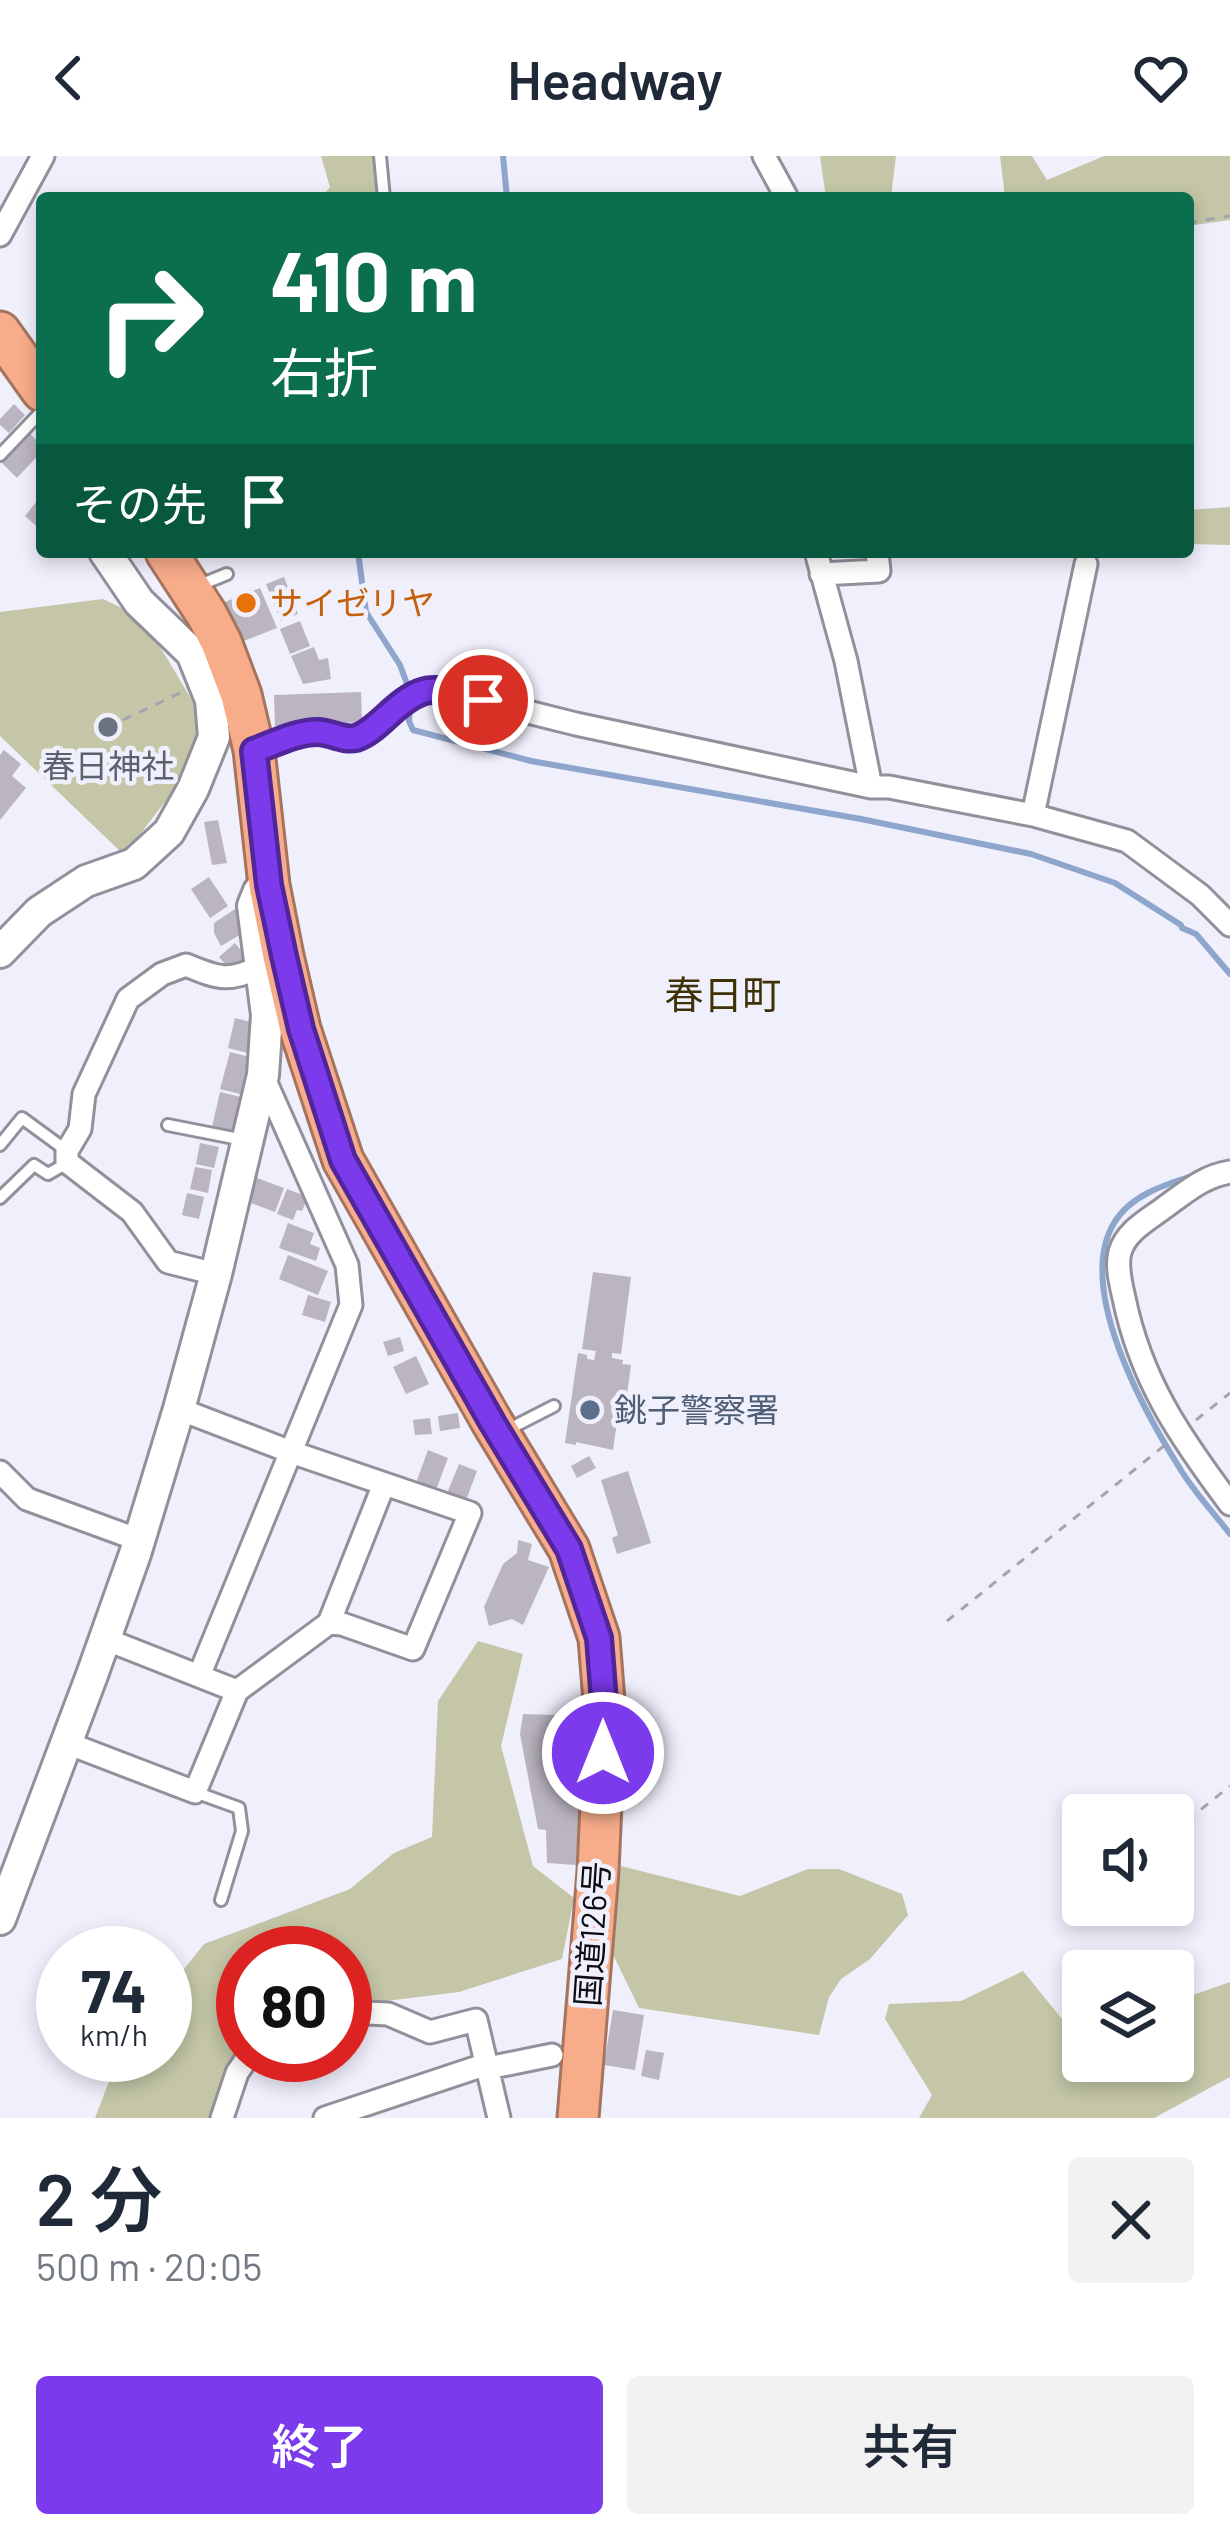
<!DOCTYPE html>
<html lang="ja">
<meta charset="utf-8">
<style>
:root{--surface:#fff;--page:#f2f2f3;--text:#1f2937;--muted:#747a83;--accent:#7c3aed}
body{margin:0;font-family:Barlow,"Noto Sans JP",sans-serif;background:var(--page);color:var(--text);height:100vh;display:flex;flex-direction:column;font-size:45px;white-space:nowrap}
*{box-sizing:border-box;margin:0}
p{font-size:39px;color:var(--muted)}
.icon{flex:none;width:66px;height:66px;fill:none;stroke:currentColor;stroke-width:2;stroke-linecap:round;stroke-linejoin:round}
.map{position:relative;height:1962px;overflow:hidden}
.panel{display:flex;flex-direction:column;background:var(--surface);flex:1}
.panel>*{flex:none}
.banner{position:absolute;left:36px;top:36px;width:1158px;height:366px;border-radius:12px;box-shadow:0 6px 18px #0003;background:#0b6e4f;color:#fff;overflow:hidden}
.fabs{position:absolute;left:1062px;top:1638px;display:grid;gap:24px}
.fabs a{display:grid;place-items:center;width:132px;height:132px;border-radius:12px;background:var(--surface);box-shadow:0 6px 18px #0003;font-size:60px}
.speed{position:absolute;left:36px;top:1770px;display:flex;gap:24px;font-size:60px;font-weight:700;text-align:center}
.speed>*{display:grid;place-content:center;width:156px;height:156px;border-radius:50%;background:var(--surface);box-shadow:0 6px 18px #0003;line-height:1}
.speed small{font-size:30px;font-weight:400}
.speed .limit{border:18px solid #d22;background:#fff;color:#111}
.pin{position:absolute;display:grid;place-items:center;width:102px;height:102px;color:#fff;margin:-51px;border:6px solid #fff;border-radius:50%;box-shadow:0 3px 12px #0007}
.me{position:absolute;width:132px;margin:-66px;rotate:0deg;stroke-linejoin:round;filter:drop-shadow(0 0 9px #0008)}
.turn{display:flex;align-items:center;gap:42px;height:252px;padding:0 36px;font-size:54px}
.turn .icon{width:156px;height:156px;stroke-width:2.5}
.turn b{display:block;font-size:84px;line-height:102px}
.then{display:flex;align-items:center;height:114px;padding:0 36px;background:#0003;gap:24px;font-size:45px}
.round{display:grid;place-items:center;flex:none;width:126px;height:126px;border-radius:12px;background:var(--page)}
.head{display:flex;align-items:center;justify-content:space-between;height:204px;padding:0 36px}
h1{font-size:72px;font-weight:600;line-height:90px}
.action{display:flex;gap:24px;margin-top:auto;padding:24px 36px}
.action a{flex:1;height:138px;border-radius:12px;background:var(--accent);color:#fff;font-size:48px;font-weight:600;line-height:138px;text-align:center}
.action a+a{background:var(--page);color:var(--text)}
header{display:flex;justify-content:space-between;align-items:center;height:156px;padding:0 36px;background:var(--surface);font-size:54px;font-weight:600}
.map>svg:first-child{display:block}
.green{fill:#c4c6a7}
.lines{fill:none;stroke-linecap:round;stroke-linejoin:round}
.stream{stroke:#8ea5cc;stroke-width:6}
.building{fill:#bab5c0}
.lane-casing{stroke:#91909b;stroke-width:16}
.street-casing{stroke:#91909b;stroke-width:27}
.secondary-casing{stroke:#91909b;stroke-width:36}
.highway-casing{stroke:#a5745f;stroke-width:45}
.path{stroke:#a5a4ae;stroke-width:3;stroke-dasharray:9 9;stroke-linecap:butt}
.lane{stroke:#fff;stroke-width:10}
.street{stroke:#fff;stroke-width:21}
.secondary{stroke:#fff;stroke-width:30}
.highway{stroke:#f7ac8a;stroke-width:39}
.route-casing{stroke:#51269a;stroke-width:30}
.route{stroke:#7c3aed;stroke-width:21}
.food-dot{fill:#e8710a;stroke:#f0effc;stroke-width:4.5}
.worship-dot{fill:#6b7280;stroke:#f0effc;stroke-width:4.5}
.service-dot{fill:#5c6f8a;stroke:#f0effc;stroke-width:4.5}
.labels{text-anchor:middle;stroke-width:9;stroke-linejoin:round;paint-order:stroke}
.food-label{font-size:33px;fill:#c56008;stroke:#f0effc;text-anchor:start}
.worship-label{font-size:33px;fill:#5b616d;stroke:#f0effc}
.service-label{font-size:33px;fill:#4e5e75;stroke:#f0effc;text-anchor:start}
.street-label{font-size:33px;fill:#0c0b0f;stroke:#f0effc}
.quarter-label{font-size:39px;fill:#3e3106;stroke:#f0effc}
</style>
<header><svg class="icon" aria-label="back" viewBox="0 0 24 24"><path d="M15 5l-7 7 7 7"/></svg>Headway<svg class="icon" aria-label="heart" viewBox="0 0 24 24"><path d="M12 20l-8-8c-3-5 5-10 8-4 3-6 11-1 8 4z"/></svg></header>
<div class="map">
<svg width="1230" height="1962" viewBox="0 0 1230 1962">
<rect width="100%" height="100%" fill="#f0effc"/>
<path class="green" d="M321,0H380L377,42H321L330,31Z
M820,0H896L891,42H826Z
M1000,0H1032L1047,24L1104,0H1230V64L1188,70V42H1005Z
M1230,351V389L1188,388V354Z
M103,443C111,447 121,451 129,456C157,476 186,537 206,568L178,629L124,699L0,580V456Z
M478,1485L523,1498L501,1590L533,1710L574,1742L562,1803L459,1836L345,1850V1797H243V1897L209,1962H95L119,1899H165V1837L204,1788L350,1733L394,1697L432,1681L438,1545Z
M621,1710L740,1740L808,1713H839L902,1738L908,1759L870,1803L841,1823L829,1841L819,1879L639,1852L605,1782Z
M1023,1815L1071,1874L1083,1873V1905H1173V1846L1230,1826V1921L1154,1962H919L932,1939L885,1863L889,1848L961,1845Z"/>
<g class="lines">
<path class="stream" d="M503,0L507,42
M358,396L366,456L400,509L410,536
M410,549L409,565L413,574L531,605L861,663L1031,698L1115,727L1181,769L1182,772L1196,778L1230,818
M1192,1020C1163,1029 1130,1040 1114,1067C1075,1132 1144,1255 1179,1311C1193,1335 1213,1356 1230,1378"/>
</g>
<path class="building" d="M14,248L25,259L9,277L0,269V263Z
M30,278L42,289V295L17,322L2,307Z
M37,345L42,350V375L25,360Z
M284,421L298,458L281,465L266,428Z
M260,432L277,472L241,486L225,446Z
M300,465L310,490L290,498L280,473Z
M314,491L319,504L328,502L331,523L303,528L291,500Z
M361,536L362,566L275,570L274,539Z
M4,594L21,608L12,620L26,632L0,664V599Z
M218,664L227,707L212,709L204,666Z
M209,721L228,750L210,762L191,733Z
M238,751L246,764L243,777L221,790L214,777V767Z
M235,787L247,802L232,816L219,801Z
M235,862L259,868L252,898L228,892Z
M230,896L253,902L244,939L220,933Z
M220,936L245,942L236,977L212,971Z
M200,987L219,991L214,1012L196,1008Z
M195,1011L212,1014L208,1037L190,1033Z
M257,1022L284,1032L275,1056L248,1046Z
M287,1033L308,1041L302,1055L297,1054L293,1064L277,1058Z
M187,1037L204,1041L199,1063L182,1059Z
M288,1067L314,1077L310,1088L320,1092L316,1105L279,1092Z
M288,1099L328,1115L318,1139L279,1123Z
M593,1116L631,1121L621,1198L612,1197V1202L623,1204L622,1208L631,1209L625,1253L619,1252L613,1294L576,1286V1289L565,1287L578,1197L587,1199V1203L594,1204L596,1195L582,1193Z
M308,1139L331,1146L325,1166L302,1159Z
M400,1181L404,1195L388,1200L383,1186Z
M416,1200L429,1228L406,1238L393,1211Z
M458,1257L460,1272L440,1275L438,1260Z
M430,1262L432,1278L415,1279L413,1264Z
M428,1294L448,1302L436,1334L416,1327Z
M589,1300L596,1312L577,1322L571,1310Z
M459,1308L477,1315L465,1347L446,1340Z
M628,1315L651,1387L617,1398L612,1382L618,1379L601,1324Z
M518,1384L532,1388L528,1404L549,1411L523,1469L512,1463L489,1470L484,1451L503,1408L517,1397Z
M523,1558L585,1560L576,1709L547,1707L546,1674L538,1673L520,1578Z
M613,1854L644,1859L635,1914L604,1909Z
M646,1894L664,1897L659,1924L641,1920Z"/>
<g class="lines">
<g class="lane-casing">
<path id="lane" d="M380,0L384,42
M0,299L42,255
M195,431L227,418
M168,969L244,984
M0,989L22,962L67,995
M0,1042L34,1009L48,1018L67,1007
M507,1274L554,1250
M195,1636L239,1652L242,1675L221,1744"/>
</g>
<g class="street-casing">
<path id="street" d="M764,0L787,42
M0,79L43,0
M816,396L846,505L871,631
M821,418L879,415L877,396
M254,594C275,588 295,576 318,576C331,576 343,585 356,581C388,573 400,535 436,533L576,568L871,631H889L1033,659L1127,685L1200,739L1230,769
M1033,659L1086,408
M1230,1016C1204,1020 1186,1036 1165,1051C1148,1064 1126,1075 1120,1096C1116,1110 1121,1129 1124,1142C1141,1225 1180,1281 1230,1348
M216,1118L168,1106L132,1056L67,1006V995L80,973L84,938L128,843L162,818L186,809C220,823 228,826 262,810
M0,1316L27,1343L139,1384
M329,1467L384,1328
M105,1483L237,1535
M199,1520L351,1149L347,1109L263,920
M67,1587L195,1636L237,1535L329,1467L342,1468L413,1493L470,1357L291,1296L179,1253
M345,1856L388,1858L430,1876L476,1864L499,1962
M488,1912L552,1899
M222,1962L237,1917L249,1899
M325,1962L487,1908"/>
</g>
<g class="secondary-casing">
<path id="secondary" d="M0,796L39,756L86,725L134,708L169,676L193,633L214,581L211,544L192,497L139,446L105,396
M0,1763L92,1519L135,1398L179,1253L216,1118L263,919L267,859L253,750L259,735L269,729"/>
</g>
<g class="highway-casing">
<path id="highway" d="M0,176L42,235
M166,396L207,459L221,486L241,539L254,594L269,729L283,800L300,873L343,1004L492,1266L569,1393L599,1482L605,1558L598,1715L578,1962"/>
</g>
<path class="path" d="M1188,67L1230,60
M123,564L180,537
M1196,1264L1230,1237
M947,1465L1165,1289
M1173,1676L1230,1630
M1075,1755L1083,1749"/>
<use href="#lane" class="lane"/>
<use href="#street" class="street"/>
<use href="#secondary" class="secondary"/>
<use href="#highway" class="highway"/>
</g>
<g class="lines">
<g class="route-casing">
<path id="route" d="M483,544C435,532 426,524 387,560C378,568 368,578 356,582C343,585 330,576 318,576C295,576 274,588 254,595L269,729L284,800L301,873L343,1004L492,1266L569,1393L599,1482L605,1558L603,1597"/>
</g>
<use href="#route" class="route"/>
</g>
<circle class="food-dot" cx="246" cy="447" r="12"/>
<circle class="worship-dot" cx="108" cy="571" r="12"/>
<circle class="service-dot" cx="590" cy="1254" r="12"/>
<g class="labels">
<g class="food-label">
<text x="270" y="459">サイゼリヤ</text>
</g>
<g class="worship-label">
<text x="108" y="622">春日神社</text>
</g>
<g class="service-label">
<text x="614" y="1266">銚子警察署</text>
</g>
<g class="street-label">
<text transform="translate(592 1778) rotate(-86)" y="12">国道126号</text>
</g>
<g class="quarter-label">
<text x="723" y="853">春日町</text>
</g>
</g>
</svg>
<div class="fabs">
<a><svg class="icon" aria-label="sound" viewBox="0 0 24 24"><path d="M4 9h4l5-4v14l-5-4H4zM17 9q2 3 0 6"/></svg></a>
<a><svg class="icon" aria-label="layers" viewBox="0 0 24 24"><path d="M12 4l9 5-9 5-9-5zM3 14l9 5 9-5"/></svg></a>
</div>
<div class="speed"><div>74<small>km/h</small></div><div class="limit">80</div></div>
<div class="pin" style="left:483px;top:544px;background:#d93025"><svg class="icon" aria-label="arrive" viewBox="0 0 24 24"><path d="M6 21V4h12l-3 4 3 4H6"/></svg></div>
<svg class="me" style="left:603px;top:1597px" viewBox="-20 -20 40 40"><circle r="17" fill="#7c3aed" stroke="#fff" stroke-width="3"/><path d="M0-11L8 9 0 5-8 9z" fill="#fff"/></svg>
<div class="banner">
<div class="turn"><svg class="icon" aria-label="right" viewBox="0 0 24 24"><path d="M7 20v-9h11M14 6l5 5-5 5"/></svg><div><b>410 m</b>右折</div></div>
<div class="then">その先<svg class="icon" aria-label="arrive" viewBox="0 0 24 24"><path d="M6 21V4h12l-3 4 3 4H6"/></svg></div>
</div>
</div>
<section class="panel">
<div class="head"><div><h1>2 分</h1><p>500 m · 20:05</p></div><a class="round"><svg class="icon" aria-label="close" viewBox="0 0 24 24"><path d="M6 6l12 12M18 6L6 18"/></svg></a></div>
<div class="action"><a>終了</a><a>共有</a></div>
</section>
